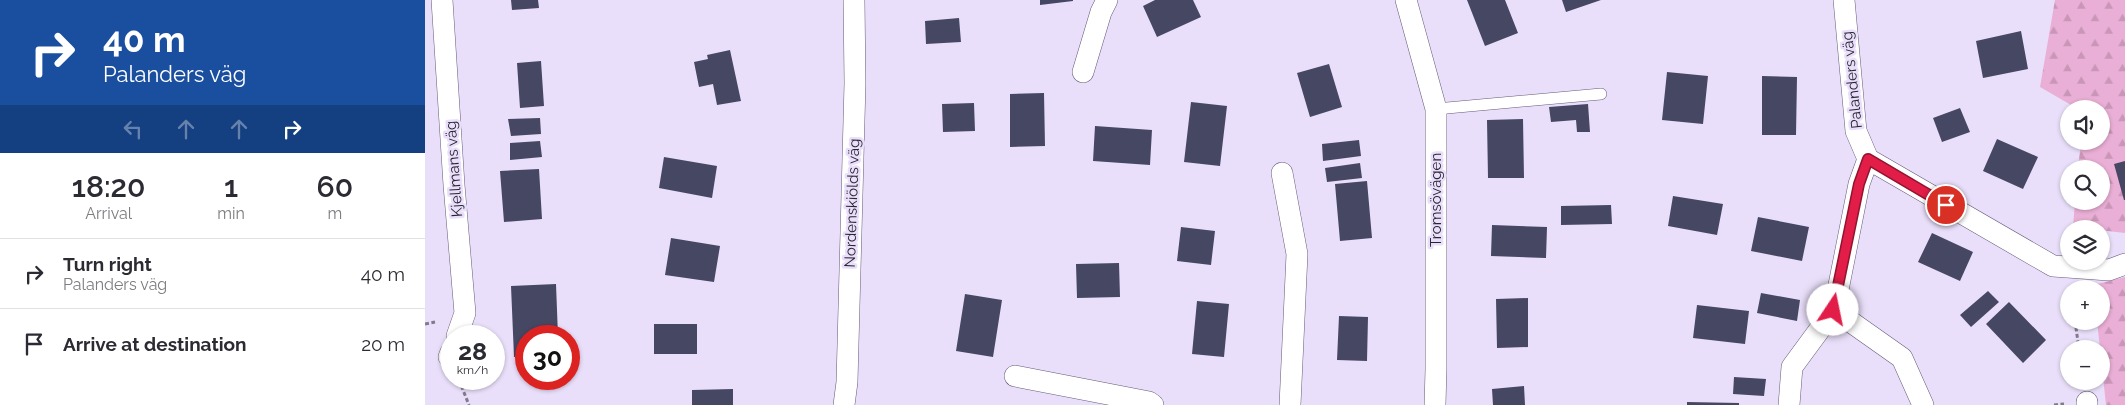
<!DOCTYPE html>
<meta charset="utf-8">
<style>
:root{--surface:#fff;--page:#f2f2f3;--text:#2b2b33;--muted:#7c7c81;--line:#e1e1e2}
body{margin:0;font-family:Raleway,sans-serif;background:var(--page);color:var(--text);height:100vh;display:flex;flex-direction:column;font-size:19px;white-space:nowrap}
*{box-sizing:border-box;margin:0}
p{font-size:16px;color:var(--muted)}
.icon{flex:none;width:28px;height:28px;fill:none;stroke:currentColor;stroke-width:2;stroke-linecap:round;stroke-linejoin:round}
.map{position:relative;flex:1;overflow:hidden}
.panel{display:flex;flex-direction:column;background:var(--surface);width:425px}
.panel>*{flex:none}
.hud{background:#1a4fa0;color:#fff;overflow:hidden}
.buttons{position:absolute;left:1635px;top:100px;display:grid;gap:10px}
.buttons a{display:grid;place-items:center;width:50px;height:50px;border-radius:50%;background:var(--surface);box-shadow:0 1px 4px #0004;font-size:25px}
.speed{position:absolute;left:15px;top:325px;display:flex;gap:10px;font-size:25px;font-weight:700;text-align:center}
.speed>*{display:grid;place-content:center;width:65px;height:65px;border-radius:50%;background:var(--surface);box-shadow:0 1px 4px #0004;line-height:1}
.speed small{font-size:12px;font-weight:400}
.speed .limit{border:8px solid #d22;background:#fff;color:#111}
.pin{position:absolute;display:grid;place-items:center;width:42px;height:42px;color:#fff;margin:-21px;border:2px solid #fff;border-radius:50%;box-shadow:0 1px 5px #0007}
.me{position:absolute;width:55px;margin:-28px;rotate:11deg;stroke-linejoin:round;filter:drop-shadow(0 0 4px #0008)}
.turn{display:flex;align-items:center;gap:18px;height:105px;padding:0 20px;font-size:22px}
.turn .icon{width:65px;height:65px;stroke-width:2.5}
.turn b{display:block;font-size:35px;line-height:42px}
.lanes{display:flex;align-items:center;height:48px;padding:0 20px;background:#0003;justify-content:center;gap:25px;direction:ltr}
.lanes .off{opacity:.35}
.eta{display:flex;justify-content:space-evenly;align-items:center;height:85px;text-align:center}
.eta b{font-size:30px;font-weight:600;line-height:35px}
ul{padding:0;list-style:none}
li{display:flex;align-items:center;gap:15px;height:70px;padding:0 20px;border-top:1px solid var(--line)}
li div{flex:1}
li b{display:block;font-size:19px}
li em{font-style:normal}
main{display:flex;flex:1;min-height:0}
.map>svg:first-child{display:block}
.forest{fill:url(#forest-firs)}
.building{fill:#464763}
.lines{fill:none;stroke-linecap:round;stroke-linejoin:round}
.service-casing{stroke:#665a78;stroke-width:12}
.minor-casing{stroke:#665a78;stroke-width:22}
.path{stroke:#817a8d;stroke-width:3;stroke-dasharray:4 2.5;stroke-linecap:butt}
.service{stroke:#fff;stroke-width:11}
.minor{stroke:#fff;stroke-width:21}
.route-casing{stroke:#92132f;stroke-width:12}
.route{stroke:#e11d48;stroke-width:9}
.labels{text-anchor:middle;stroke-width:5;stroke-linejoin:round;paint-order:stroke}
.street-label{font-size:15px;fill:#292531;stroke:#e9dffa}
</style>
<main>
<section class="panel">
<div class="hud">
<div class="turn"><svg class="icon" aria-label="right" viewBox="0 0 24 24"><path d="M7 20v-9h11M14 6l5 5-5 5"/></svg><div><b>40 m</b>Palanders väg</div></div>
<div class="lanes"><svg class="icon off" aria-label="left" viewBox="0 0 24 24"><path d="M17 20v-9H6M10 6l-5 5 5 5"/></svg><svg class="icon off" aria-label="ahead" viewBox="0 0 24 24"><path d="M12 20V5M6 11l6-6 6 6"/></svg><svg class="icon off" aria-label="ahead" viewBox="0 0 24 24"><path d="M12 20V5M6 11l6-6 6 6"/></svg><svg class="icon" aria-label="right" viewBox="0 0 24 24"><path d="M7 20v-9h11M14 6l5 5-5 5"/></svg></div>
</div>
<div class="eta">
<div><b>18:20</b><p>Arrival</p></div>
<div><b>1</b><p>min</p></div>
<div><b>60</b><p>m</p></div>
</div>
<ul>
<li><svg class="icon" aria-label="right" viewBox="0 0 24 24"><path d="M7 20v-9h11M14 6l5 5-5 5"/></svg><div><b>Turn right</b><p>Palanders väg</p></div><em>40 m</em></li>
<li><svg class="icon" aria-label="arrive" viewBox="0 0 24 24"><path d="M6 21V4h12l-3 4 3 4H6"/></svg><div><b>Arrive at destination</b></div><em>20 m</em></li>
</ul>
</section>
<div class="map">
<svg width="1700" height="405" viewBox="0 0 1700 405">
<defs>
<pattern id="forest-firs" width="22" height="20" patternUnits="userSpaceOnUse" patternTransform="scale(1.25)"><rect width="22" height="20" fill="#eaafd6"/><path d="M5 1l3.5 6h-7zM16 11l3.5 6h-7z" fill="#c996b8"/></pattern>
</defs>
<rect width="100%" height="100%" fill="#e9dffa"/>
<path class="forest" d="M1630,0H1700V233L1648,227L1650,201H1676V169H1653L1656,141H1676V109H1653L1615,87Z
M1700,277V405H1681L1672,321H1676V289H1668V285Z"/>
<path class="building" d="M86,0H113L114,8L87,10Z
M615,0H648V1L615,5Z
M730,0H768L776,17L732,37L718,6Z
M1042,0H1080L1093,33L1060,46Z
M1137,0H1176L1141,12Z
M534,18L536,42L501,44L500,21Z
M1596,31L1603,69L1558,78L1551,41Z
M305,50L316,101L292,105L288,84L274,87L269,62L283,59L282,55Z
M116,61L119,106L95,108L92,63Z
M904,64L917,107L885,117L872,73Z
M1242,72L1283,76L1278,124L1237,120Z
M1337,76L1372,77L1371,135H1337Z
M619,93L620,146L585,147V94Z
M766,102L802,106L795,166L759,162Z
M549,103L550,131L518,132L517,104Z
M1163,104L1165,132H1152L1151,120L1126,122L1124,107Z
M1535,108L1545,132L1517,142L1508,118Z
M115,118L116,134L86,136L83,119Z
M1098,119L1099,178H1063L1062,120Z
M670,126L727,130L725,165L668,161Z
M1572,139L1613,157L1598,189L1558,171Z
M934,140L936,156L898,161L897,144Z
M115,141L117,157L85,160V143Z
M239,157L292,166L287,198L234,188Z
M1700,161V200H1699L1689,164Z
M935,163L937,178L902,182L900,168Z
M114,169L117,219L79,222L75,171Z
M942,181L947,238L915,241L910,184Z
M1248,196L1298,204L1292,235L1243,226Z
M1186,205L1187,224L1136,225V206Z
M1333,217L1384,227L1377,261L1326,251Z
M1067,225L1122,227L1121,258L1066,256Z
M756,227L790,231L786,265L752,261Z
M1507,233L1548,252L1535,281L1493,262Z
M246,238L295,246L289,282L240,275Z
M694,263L695,297L652,298L651,264Z
M131,284L133,336H101V356L89,357L86,286Z
M1563,291L1574,302L1546,327L1535,315Z
M1336,293L1375,300L1372,321L1332,313Z
M540,294L577,300L568,357L531,351Z
M1103,298V347L1072,348L1071,299Z
M772,301L804,304L799,357L767,354Z
M1584,302L1621,340L1598,363L1561,324Z
M1272,305L1324,311L1320,344L1268,338Z
M914,316L943,317L942,361L912,360Z
M229,324H272V354H229Z
M1309,377L1341,379L1339,396L1308,394Z
M1099,386L1100,405H1068L1067,389Z
M308,389V405H267V390Z
M1262,402L1314,403V405H1262Z"/>
<g class="lines">
<g class="service-casing">
<path id="service" d="M1011,109L1176,94"/>
</g>
<g class="minor-casing">
<path id="minor" d="M17,0L29,185L40,313L32,336
M981,0L1011,109V369L1010,405
M1419,0L1431,131L1443,159L1628,266L1684,270L1700,264
M658,72L676,12L682,0
M857,173L872,254L865,405
M1409,310L1434,184L1443,159
M24,357L26,352
M590,376L724,402L728,405
M1662,402V405
M419,405L422,382L430,83L429,0
M1364,405L1367,367L1409,310L1477,358L1498,405"/>
</g>
<path class="path" d="M1650,321L1654,349
M0,324L10,322
M34,380L44,405
M1629,405L1639,404"/>
<use href="#service" class="service"/>
<use href="#minor" class="minor"/>
</g>
<g class="lines">
<g class="route-casing">
<path id="route" d="M1408,310L1434,184L1443,159L1521,205"/>
</g>
<use href="#route" class="route"/>
</g>
<g class="labels">
<g class="street-label">
<text transform="translate(1427 80) rotate(-96)" y="5">Palanders väg</text>
<text transform="translate(29 169) rotate(-94)" y="5">Kjellmans väg</text>
<text transform="translate(1011 200) rotate(-90)" y="5">Tromsövägen</text>
<text transform="translate(427 203) rotate(-88)" y="5">Nordenskiölds väg</text>
</g>
</g>
</svg>
<div class="buttons">
<a><svg class="icon" aria-label="sound" viewBox="0 0 24 24"><path d="M4 9h4l5-4v14l-5-4H4zM17 9q2 3 0 6"/></svg></a>
<a><svg class="icon" aria-label="search" viewBox="0 0 24 24"><circle cx="10" cy="10" r="6"/><path d="M15 15l6 6"/></svg></a>
<a><svg class="icon" aria-label="layers" viewBox="0 0 24 24"><path d="M12 4l9 5-9 5-9-5zM3 14l9 5 9-5"/></svg></a>
<a>+</a>
<a>−</a>
</div>
<div class="speed"><div>28<small>km/h</small></div><div class="limit">30</div></div>
<div class="pin" style="left:1521px;top:205px;background:#d93025"><svg class="icon" aria-label="arrive" viewBox="0 0 24 24"><path d="M6 21V4h12l-3 4 3 4H6"/></svg></div>
<svg class="me" style="left:1408px;top:310px" viewBox="-20 -20 40 40"><circle r="19" fill="#fff"/><path d="M0-13L10 11 0 6-10 11z" fill="#e11d48"/></svg>
</div>
</main>
